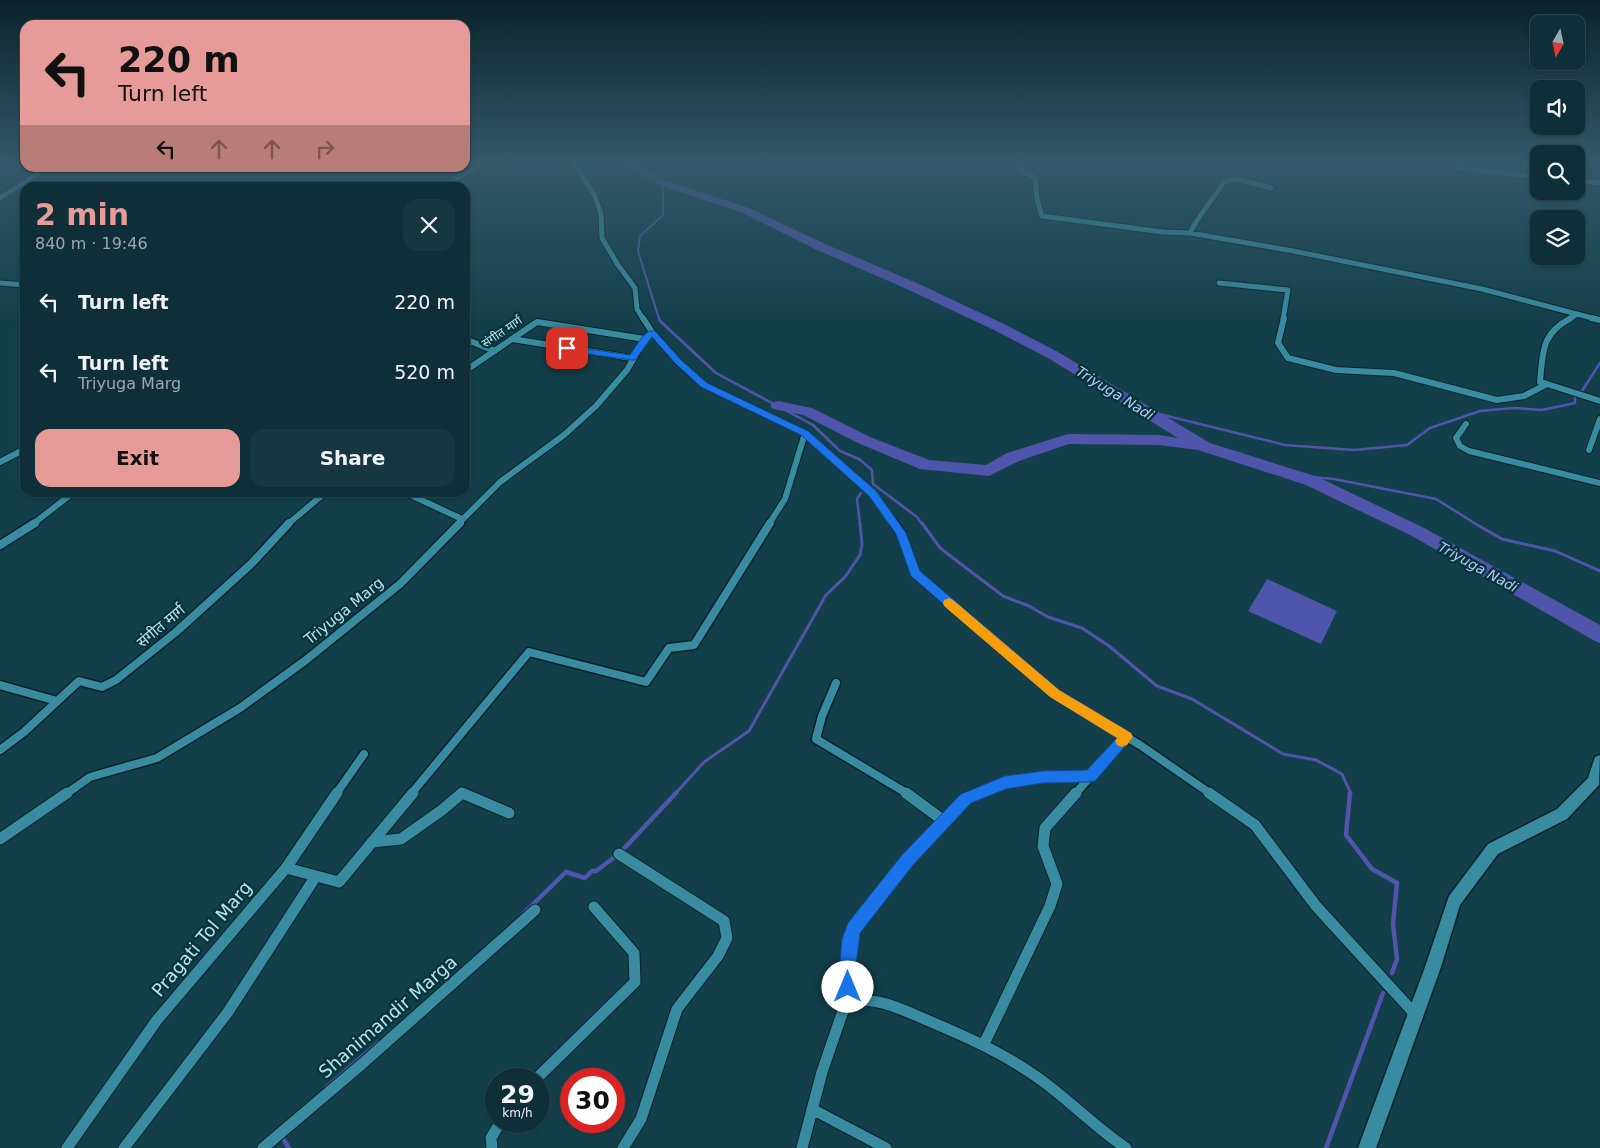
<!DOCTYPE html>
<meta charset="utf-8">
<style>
:root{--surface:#0e2f38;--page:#173740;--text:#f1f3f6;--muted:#9ba9ae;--line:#2e4a53;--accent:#e69b98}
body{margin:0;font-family:"DejaVu Sans","Noto Sans Devanagari",sans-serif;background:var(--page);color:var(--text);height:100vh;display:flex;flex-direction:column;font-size:19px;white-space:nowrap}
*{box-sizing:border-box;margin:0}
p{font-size:16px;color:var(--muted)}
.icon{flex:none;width:28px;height:28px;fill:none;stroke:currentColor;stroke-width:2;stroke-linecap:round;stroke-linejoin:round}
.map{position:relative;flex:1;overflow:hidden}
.details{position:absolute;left:20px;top:182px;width:450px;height:315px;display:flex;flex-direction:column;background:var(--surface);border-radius:15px;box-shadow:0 1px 4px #0004,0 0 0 1px var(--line)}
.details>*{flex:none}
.hud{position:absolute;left:20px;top:20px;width:450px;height:152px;border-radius:15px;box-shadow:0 1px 4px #0004,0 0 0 1px var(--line);background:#e69b98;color:#111;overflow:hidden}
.needle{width:32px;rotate:189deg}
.controls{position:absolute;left:1530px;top:15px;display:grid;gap:10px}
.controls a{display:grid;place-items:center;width:55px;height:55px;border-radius:10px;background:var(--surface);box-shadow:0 1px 4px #0004,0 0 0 1px var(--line);font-size:25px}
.speed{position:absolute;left:485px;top:1068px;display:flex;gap:10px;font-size:25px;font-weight:700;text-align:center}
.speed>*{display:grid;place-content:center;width:65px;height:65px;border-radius:50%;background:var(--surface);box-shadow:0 1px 4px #0004,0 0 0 1px var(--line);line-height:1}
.speed small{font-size:12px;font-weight:400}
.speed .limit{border:8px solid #d22;background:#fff;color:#111}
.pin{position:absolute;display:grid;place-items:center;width:42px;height:42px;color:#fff;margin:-21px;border-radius:10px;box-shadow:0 2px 8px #0006}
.me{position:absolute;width:55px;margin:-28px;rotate:0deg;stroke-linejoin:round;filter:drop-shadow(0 0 4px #0008)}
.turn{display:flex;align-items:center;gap:18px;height:105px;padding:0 15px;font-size:22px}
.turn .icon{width:65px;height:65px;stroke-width:2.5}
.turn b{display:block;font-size:35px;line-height:42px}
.lanes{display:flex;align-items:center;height:48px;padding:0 15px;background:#0003;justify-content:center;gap:25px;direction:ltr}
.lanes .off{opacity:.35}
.round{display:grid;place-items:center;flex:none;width:52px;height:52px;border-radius:15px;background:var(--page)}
.summary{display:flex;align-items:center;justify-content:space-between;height:85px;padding:0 15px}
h1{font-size:30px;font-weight:700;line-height:38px;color:var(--accent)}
.button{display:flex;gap:10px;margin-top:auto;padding:10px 15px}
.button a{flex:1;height:58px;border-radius:15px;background:var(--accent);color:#111;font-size:20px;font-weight:700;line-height:58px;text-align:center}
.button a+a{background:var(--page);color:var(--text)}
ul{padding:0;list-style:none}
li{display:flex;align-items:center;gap:15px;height:70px;padding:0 15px}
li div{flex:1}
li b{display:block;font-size:19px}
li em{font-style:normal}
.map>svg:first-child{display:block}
.water{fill:#4f55aa}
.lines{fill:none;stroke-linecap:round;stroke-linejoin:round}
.stream-far3{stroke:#4f55aa;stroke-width:2}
.stream-far2{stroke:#4f55aa;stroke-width:2.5}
.stream-far1{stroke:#4f55aa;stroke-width:3}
.stream{stroke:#4f55aa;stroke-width:4.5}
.river{fill:#4f55aa;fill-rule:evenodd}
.minor-far3-casing{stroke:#0a242b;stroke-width:7}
.minor-far2-casing{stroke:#0a242b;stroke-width:8}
.minor-far1-casing{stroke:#0a242b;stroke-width:11}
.minor-casing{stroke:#0a242b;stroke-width:13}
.secondary-casing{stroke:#0a242b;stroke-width:3}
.minor-far3{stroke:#398ba0;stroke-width:5}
.minor-far2{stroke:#398ba0;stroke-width:6}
.minor-far1{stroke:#398ba0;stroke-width:8}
.minor{stroke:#398ba0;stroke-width:11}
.secondary{fill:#398ba0;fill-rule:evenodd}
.route{fill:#1a73e8;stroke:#114b97}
.slow{fill:#f59e0b}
.labels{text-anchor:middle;stroke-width:5;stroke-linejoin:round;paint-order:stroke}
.far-street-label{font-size:12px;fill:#bce2ed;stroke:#06353f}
.far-water-label{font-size:14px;font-style:italic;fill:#bec6f5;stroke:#06353f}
.street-label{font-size:15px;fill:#bce2ed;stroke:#06353f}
.near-street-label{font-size:18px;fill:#bce2ed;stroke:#06353f}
</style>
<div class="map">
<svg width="1600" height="1148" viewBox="0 0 1600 1148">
<rect width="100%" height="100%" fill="#133f4a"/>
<path class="water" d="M1267,579L1337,611L1321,644L1248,611Z"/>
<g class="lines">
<path class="stream-far3" d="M659,319L638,251L640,236L663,215V183"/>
<path class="stream-far2" d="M659,318L660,321L716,373L813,425L840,451L859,459L872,470L873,484L917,517L922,524
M1143,410L1285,445L1354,450L1407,445L1430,428L1480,411L1514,408L1542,410L1575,403V397L1582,391L1600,363
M1292,475L1334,479L1436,499L1476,524
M860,524L857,499L861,493"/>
<path class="stream-far1" d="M922,523L940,548L1003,596L1029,606L1048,617L1082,628L1109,646L1157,686L1192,699L1283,754L1316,760L1342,774L1351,794
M1474,523L1502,539L1555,551L1600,571
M675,794L704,762L749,731L826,595L845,577L860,555L862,544L860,523"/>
<path class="stream" d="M1350,793L1346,835L1372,869L1397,883L1393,924L1397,959L1392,973
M523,914L566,872L585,878L592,871H596L619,854L676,793
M326,1088L378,1043
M282,1137L289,1148
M1326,1148L1383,993"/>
<path class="river" d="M618,162H631L667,181L749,208L823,243L919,284L1002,323L1058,352L1210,443L1318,477L1424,528L1600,625V643L1593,640L1412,536L1306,485L1198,450L1159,445L1069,444L1019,461L989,476L920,469L858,443L803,415L773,409L770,406L773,403L778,401L812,408L870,437L929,460L986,465L1007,453L1068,434L1159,435L1178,438L1048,358L992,329L909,290L815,249L741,212L659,185Z"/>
<g class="minor-far3-casing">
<path id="minor-far3" d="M572,162L594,194L601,214L602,238L618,265L635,288L637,309L643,319
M1020,162L1022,172L1035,177L1037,199L1042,216L1163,232L1190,233L1293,251L1482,289L1596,319
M1457,168L1539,177
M1576,180L1600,183
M436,188L473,170L484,162
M0,198L47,168
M1190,233C1199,214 1213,200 1224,182L1237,179L1271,188
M0,283L25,285
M1219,283L1288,290L1283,319
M1569,319L1576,315"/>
</g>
<g class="minor-far2-casing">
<path id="minor-far2" d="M643,318L652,332L678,362L704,385L805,433L872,494L895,524
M1284,318L1278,343L1288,358L1336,370L1394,373L1497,400L1524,396L1547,384L1600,401
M1591,318L1600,320
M465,339L495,351
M512,339L632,358
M465,371L537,322L645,339
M1547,384L1540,382C1543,351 1541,334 1571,318
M1466,424L1456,438L1460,446L1469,451L1600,483
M1589,450L1600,419
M0,462L25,449
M404,492L462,519
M33,524L74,492
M288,524L326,492
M458,524L500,482L564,435L596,406L627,370L645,339L652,332
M769,524L785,499L805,433"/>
</g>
<g class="minor-far1-casing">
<path id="minor-far1" d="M894,523L901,533L916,574L1054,694L1140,745L1211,794
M0,545L35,523
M836,683L822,716L816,739L908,794
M0,685L57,701
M0,750L24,732L79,681L102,687L116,680L176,632L251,564L289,523
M66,794L90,777L157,758L240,708L306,660L400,584L460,523
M336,794L364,754
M411,794L529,652L646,682L669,648L694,645L770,523
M461,794H465
M975,794L1005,782L1043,777L1090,776
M1075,794L1126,737"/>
</g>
<g class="minor-casing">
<path id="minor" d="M906,793L944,821
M1209,793L1255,825L1316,906L1414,1013
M0,839L67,793
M372,842L401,839L442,810L462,793L509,813
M619,854L724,921L727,938L718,956L677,1009L641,1119L623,1148
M286,868L339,882L413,793
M850,1001L848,965L854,929L907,860L966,798L978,793
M984,1044L1050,906L1057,884L1043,846L1045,828L1076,793
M536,1079L635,982L634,953L594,907
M812,1109L886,1148
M67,1148L157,1020L286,868L337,793
M124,1148L228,1012L316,876
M263,1148L362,1064L535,910
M492,1148L491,1138L501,1121
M802,1148L822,1072L844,1008L850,1001C876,997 899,1008 922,1018C967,1037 1011,1056 1049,1086C1075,1106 1099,1130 1126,1148"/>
</g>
<g class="secondary-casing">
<path id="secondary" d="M1600,755L1599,785L1567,819L1498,854L1460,905L1441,967L1376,1148H1358L1425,967L1449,896L1488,844L1557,809L1588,778L1595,757Z"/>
</g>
<use href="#minor-far3" class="minor-far3"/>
<use href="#minor-far2" class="minor-far2"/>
<use href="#minor-far1" class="minor-far1"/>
<use href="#minor" class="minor"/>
<use href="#secondary" class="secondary"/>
</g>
<linearGradient id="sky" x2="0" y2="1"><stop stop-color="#0a2329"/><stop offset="0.5" stop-color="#33586b"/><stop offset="1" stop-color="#33586b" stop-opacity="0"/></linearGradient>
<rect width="1600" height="323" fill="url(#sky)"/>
<path class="route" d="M649,331H655L681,360L707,383L808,431L876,491L906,533L920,571L1059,690L1131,733L1133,737L1095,781L1090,782L1043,783L1006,789L971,803L913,865L860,933L855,973L856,987L854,993L848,996L842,993L839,973L842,939L848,923L902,855L961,794L1005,776L1043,771L1087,770L1117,738L1050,697L911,576L896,534L869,496L801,435L701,387L675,363L652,337L635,360H632L567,351L562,348L567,346L630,355L642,337Z"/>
<path class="slow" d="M949,598L953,600L1059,690L1131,733L1133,737L1127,745L1122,747L1117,745L1115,741L1117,738L1050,697L944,606L943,603L944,600Z"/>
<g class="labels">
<g class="far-street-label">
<text transform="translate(502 332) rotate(-34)" y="4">संगीत मार्ग</text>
</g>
<g class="far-water-label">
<text transform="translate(1115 393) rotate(32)" y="5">Triyuga Nadi</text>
<text transform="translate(1478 567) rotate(29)" y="5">Triyuga Nadi</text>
</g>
<g class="street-label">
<text transform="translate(344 611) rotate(-39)" y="5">Triyuga Marg</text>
<text transform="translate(161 626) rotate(-40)" y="5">संगीत मार्ग</text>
</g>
<g class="near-street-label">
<text transform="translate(202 939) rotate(-50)" y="6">Pragati Tol Marg</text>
<text transform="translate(388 1017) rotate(-41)" y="6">Shanimandir Marga</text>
</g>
</g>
</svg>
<div class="controls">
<a><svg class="needle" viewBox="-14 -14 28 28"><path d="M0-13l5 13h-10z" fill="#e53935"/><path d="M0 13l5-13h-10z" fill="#9ba9ae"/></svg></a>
<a><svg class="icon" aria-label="sound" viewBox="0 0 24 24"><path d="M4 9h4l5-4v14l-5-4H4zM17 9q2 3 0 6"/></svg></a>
<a><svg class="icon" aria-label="search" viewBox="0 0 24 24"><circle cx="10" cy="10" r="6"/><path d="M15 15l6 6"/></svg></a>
<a><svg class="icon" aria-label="layers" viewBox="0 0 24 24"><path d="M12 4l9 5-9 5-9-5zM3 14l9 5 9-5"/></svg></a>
</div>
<div class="speed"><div>29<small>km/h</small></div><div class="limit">30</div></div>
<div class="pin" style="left:567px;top:348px;background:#d93025"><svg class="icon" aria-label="arrive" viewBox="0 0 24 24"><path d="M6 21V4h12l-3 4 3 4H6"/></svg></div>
<svg class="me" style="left:848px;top:987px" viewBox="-20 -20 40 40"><circle r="19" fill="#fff"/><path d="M0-13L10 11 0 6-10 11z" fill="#1a73e8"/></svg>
<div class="hud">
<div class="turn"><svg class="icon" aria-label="left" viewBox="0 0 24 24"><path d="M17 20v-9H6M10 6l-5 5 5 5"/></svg><div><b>220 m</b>Turn left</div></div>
<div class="lanes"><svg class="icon" aria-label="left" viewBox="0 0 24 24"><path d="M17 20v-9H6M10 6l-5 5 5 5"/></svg><svg class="icon off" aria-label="ahead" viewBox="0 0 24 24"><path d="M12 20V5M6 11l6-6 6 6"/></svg><svg class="icon off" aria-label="ahead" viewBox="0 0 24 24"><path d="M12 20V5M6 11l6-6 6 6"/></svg><svg class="icon off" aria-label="right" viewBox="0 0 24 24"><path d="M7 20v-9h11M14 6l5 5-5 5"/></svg></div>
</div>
<section class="details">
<div class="summary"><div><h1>2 min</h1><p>840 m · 19:46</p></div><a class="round"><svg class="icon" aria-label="close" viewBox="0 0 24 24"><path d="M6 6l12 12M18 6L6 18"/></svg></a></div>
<ul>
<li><svg class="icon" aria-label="left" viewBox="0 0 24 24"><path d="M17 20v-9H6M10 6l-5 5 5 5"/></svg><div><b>Turn left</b></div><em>220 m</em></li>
<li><svg class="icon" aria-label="left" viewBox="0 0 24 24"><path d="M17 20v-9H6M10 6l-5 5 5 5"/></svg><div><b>Turn left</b><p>Triyuga Marg</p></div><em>520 m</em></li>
</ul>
<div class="button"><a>Exit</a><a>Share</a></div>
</section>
</div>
